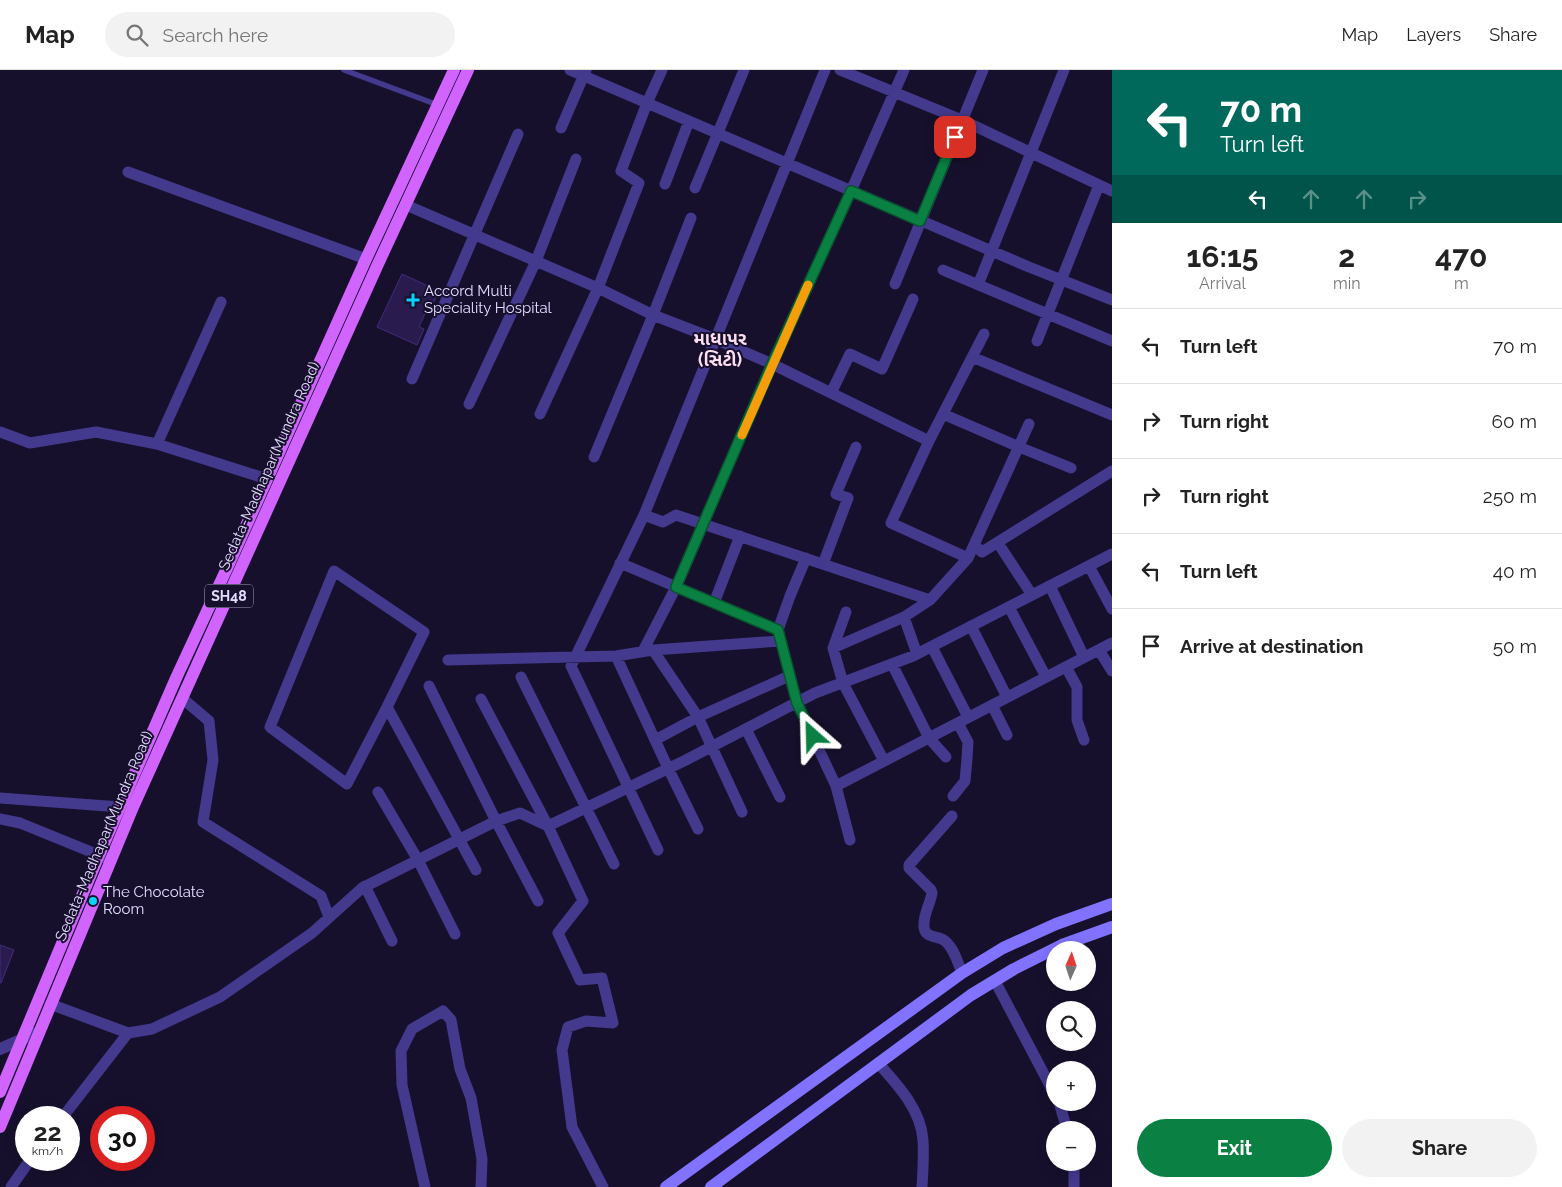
<!DOCTYPE html>
<meta charset="utf-8">
<style>
:root{--surface:#fff;--page:#f2f2f2;--text:#222;--muted:#767676;--line:#e0e0e0;--accent:#0b8043}
body{margin:0;font-family:Raleway,"Noto Sans Gujarati",sans-serif;background:var(--page);color:var(--text);height:100vh;display:flex;flex-direction:column;font-size:19px;white-space:nowrap}
*{box-sizing:border-box;margin:0}
p{font-size:16px;color:var(--muted)}
.icon{flex:none;width:28px;height:28px;fill:none;stroke:currentColor;stroke-width:2;stroke-linecap:round;stroke-linejoin:round}
.map{position:relative;flex:1;overflow:hidden}
.side{display:flex;flex-direction:column;background:var(--surface);width:450px}
.side>*{flex:none}
.guide{background:#00695c;color:#fff;overflow:hidden}
.needle{width:32px;rotate:3deg}
.tools{position:absolute;left:1046px;top:871px;display:grid;gap:10px}
.tools a{display:grid;place-items:center;width:50px;height:50px;border-radius:50%;background:var(--surface);box-shadow:0 2px 12px #0003;font-size:25px}
.speed{position:absolute;left:15px;top:1036px;display:flex;gap:10px;font-size:25px;font-weight:700;text-align:center}
.speed>*{display:grid;place-content:center;width:65px;height:65px;border-radius:50%;background:var(--surface);box-shadow:0 2px 12px #0003;line-height:1}
.speed small{font-size:12px;font-weight:400}
.speed .limit{border:8px solid #d22;background:#fff;color:#111}
.pin{position:absolute;display:grid;place-items:center;width:42px;height:42px;color:#fff;margin:-21px;border-radius:10px;box-shadow:0 2px 8px #0006}
.me{position:absolute;width:55px;margin:-28px;rotate:335deg;stroke-linejoin:round;filter:drop-shadow(0 0 4px #0008)}
.turn{display:flex;align-items:center;gap:18px;height:105px;padding:0 25px;font-size:22px}
.turn .icon{width:65px;height:65px;stroke-width:2.5}
.turn b{display:block;font-size:35px;line-height:42px}
.lanes{display:flex;align-items:center;height:48px;padding:0 25px;background:#0003;justify-content:center;gap:25px;direction:ltr}
.lanes .off{opacity:.35}
.eta{display:flex;justify-content:space-evenly;align-items:center;height:85px;text-align:center}
.eta b{font-size:30px;font-weight:700;line-height:35px}
.action{display:flex;gap:10px;margin-top:auto;padding:10px 25px}
.action a{flex:1;height:58px;border-radius:30px;background:var(--accent);color:#fff;font-size:20px;font-weight:700;line-height:58px;text-align:center}
.action a+a{background:var(--page);color:var(--text)}
ul{padding:0;list-style:none}
li{display:flex;align-items:center;gap:15px;height:75px;padding:0 25px;border-top:1px solid var(--line)}
li div{flex:1}
li b{display:block;font-size:19px}
li em{font-style:normal}
header{display:flex;align-items:center;gap:30px;box-sizing:border-box;height:70px;padding:0 25px;background:var(--surface);border-bottom:1px solid var(--line)}
header strong{font-size:24px}
nav{display:flex;gap:28px;margin-inline-start:auto;font-size:18px}
.search{width:350px;height:45px;background:var(--page);display:flex;align-items:center;gap:12px;box-sizing:border-box;padding:0 18px;border-radius:28px;color:var(--muted);font-size:19px}
main{display:flex;flex:1;min-height:0}
.map>svg:first-child{display:block}
.building{fill:#2a1b4e;stroke:#422c7b}
.lines{fill:none;stroke-linecap:round;stroke-linejoin:round}
.service{stroke:#43398d;stroke-width:5.5}
.minor{stroke:#43398d;stroke-width:11}
.tertiary{stroke:#43398d;stroke-width:12}
.secondary{stroke:#8173ff;stroke-width:12}
.primary{stroke:#d163ff;stroke-width:12}
.route-casing{stroke:#07532c;stroke-width:12}
.route{stroke:#0b8043;stroke-width:9}
.slow{stroke:#f59e0b;stroke-width:9}
.poi-dot{fill:#08d2ff;stroke:#17102d;stroke-width:2}
.labels{text-anchor:middle;stroke-width:4;stroke-linejoin:round;paint-order:stroke}
.shield{fill:#17102d;stroke:#a69fc0;stroke-width:1}
.shield-label{font-size:14px;font-weight:bold;fill:#e3dcff}
.poi-label{font-size:15px;fill:#e3dcff;stroke:#17102d;text-anchor:start}
.street-label{font-size:15px;fill:#e3dcff;stroke:#17102d}
.quarter-label{font-size:18px;font-weight:bold;fill:#ffdef0;stroke:#17102d}
</style>
<header>
<strong>Map</strong>
<div class="search"><svg class="icon" aria-label="search" viewBox="0 0 24 24"><circle cx="10" cy="10" r="6"/><path d="M15 15l6 6"/></svg>Search here</div>
<nav><a>Map</a><a>Layers</a><a>Share</a></nav>
</header>
<main>
<div class="map">
<svg width="1112" height="1117" viewBox="0 0 1112 1117">
<rect width="100%" height="100%" fill="#17102d"/>
<path class="building" d="M402,204L439,221L431,238L428,237L419,257L424,259L417,275L377,257Z
M0,875L14,880L1,913H0Z"/>
<g class="lines">
<path class="service" d="M344,0L438,35"/>
<path class="minor" d="M570,0L1029,197L1112,230
M840,0L962,50L1112,121
M561,58L586,0
M128,102L366,189
M665,114L689,51
M695,118L744,0
M406,135L598,218L653,245L715,269L772,294L929,371
M943,200L1112,271
M895,214L983,0
M978,215L1064,0
M1037,271L1099,115
M972,287L1112,345
M412,309L518,64
M831,323L850,284L882,299L913,229
M469,334L536,191L576,89
M540,344L598,218L639,113L621,101L647,33L662,0
M943,344L1019,377L1071,398
M0,362L30,373L96,362L157,374L267,409
M157,374L221,232
M594,387L653,245L691,148
M644,445L663,452L676,445L930,530
M998,473L1032,525
M974,475L982,482L1112,401
M806,488L790,526L778,560L797,633L836,716L850,770
M968,488L891,453L929,371L984,264
M620,493L778,560
M823,494L848,428L836,424L856,377
M1089,496L1112,539
M1050,516L1084,587
M714,533L740,466
M1009,537L1046,607
M846,542L833,578L843,613L884,691
M904,547L917,584
M971,556L1007,627
M932,577L968,647
M833,578L904,547L930,530L968,488L1029,354
M653,580L698,647L742,742
M1099,580L1112,601
M643,581L676,517L772,294L851,121L904,0
M616,586L668,698L698,759
M448,590L616,586L653,580L780,571
M892,594L929,668L946,687
M1066,597L1077,617V650L1084,670
M521,607L614,794
M429,616L496,751L538,831
M182,628L209,651L213,690L203,752L321,826L329,847
M481,629L548,756L583,831L558,863L580,910L602,908L613,953L586,951L568,957L562,980L572,1057L603,1117
M992,635L1007,665
M387,637L347,714L270,657L334,501L424,562L387,637L476,800
M746,659L780,727
M655,670L698,647L789,606
M836,716L1112,573
M378,722L418,790L455,864
M953,726L965,711L967,689L968,672L958,653
M0,728L120,737
M952,746L909,795V798L931,820L932,823C930,835 923,844 924,857C925,869 939,865 945,871C954,878 958,893 962,903
M0,749L20,753L106,788
M658,780L571,596L644,445L825,0
M365,816L392,871
M995,911L1055,1025
M50,934L128,963L152,959L220,927L312,863L362,818L496,751L520,743L548,756L686,690L815,623L913,586L1112,484
M878,993C898,1015 921,1040 923,1070C924,1085 923,1101 922,1117
M1059,1032L1067,1060
M62,1048L128,963
M11,1117L30,1090
M425,1117L402,1015L401,981L412,959L443,941L451,950L460,999L471,1028L482,1089L481,1117
M1074,1117V1092"/>
<path class="tertiary" d="M0,979L39,962"/>
<path class="secondary" d="M666,1117L962,903L1003,878L1056,854L1112,834
M711,1117L971,925L1014,899L1062,875L1112,857"/>
<path class="primary" d="M0,1022L99,785L177,606L228,496L366,189L454,0
M0,1057L133,737L378,194L468,0"/>
</g>
<g class="lines">
<g class="route-casing">
<path id="route" d="M813,666L797,633L778,560L676,517L772,294L851,121L920,151L955,67"/>
</g>
<use href="#route" class="route"/>
<path class="slow" d="M742,365L808,215"/>
</g>
<g class="poi-dot">
<path d="M410.5 222.5h5v5h5v5h-5v5h-5v-5h-5v-5h5z"/>
<circle cx="93" cy="831" r="5"/>
</g>
<g class="labels">
<rect class="shield" x="205" y="514.5" width="48" height="23" rx="4"/>
<g class="shield-label">
<text x="229" y="531">SH48</text>
</g>
<g class="poi-label">
<text x="424" y="226">Accord Multi<tspan x="424" dy="17">Speciality Hospital</tspan></text>
<text x="103" y="827">The Chocolate<tspan x="103" dy="17">Room</tspan></text>
</g>
<g class="street-label">
<text transform="translate(269 396) rotate(-66)" y="5">Sedata-Madhapar(Mundra Road)</text>
<text transform="translate(104 766) rotate(-67)" y="5">Sedata-Madhapar(Mundra Road)</text>
</g>
<g class="quarter-label">
<text x="720" y="275">માધાપર<tspan x="720" dy="21">(સિટી)</tspan></text>
</g>
</g>
</svg>
<div class="tools">
<a><svg class="needle" viewBox="-14 -14 28 28"><path d="M0-13l5 13h-10z" fill="#e53935"/><path d="M0 13l5-13h-10z" fill="#767676"/></svg></a>
<a><svg class="icon" aria-label="search" viewBox="0 0 24 24"><circle cx="10" cy="10" r="6"/><path d="M15 15l6 6"/></svg></a>
<a>+</a>
<a>−</a>
</div>
<div class="speed"><div>22<small>km/h</small></div><div class="limit">30</div></div>
<div class="pin" style="left:955px;top:67px;background:#d93025"><svg class="icon" aria-label="arrive" viewBox="0 0 24 24"><path d="M6 21V4h12l-3 4 3 4H6"/></svg></div>
<svg class="me" style="left:813px;top:666px" viewBox="-20 -20 40 40"><path d="M0-17L14 15 0 8-14 15z" fill="#0b8043" stroke="#fff" stroke-width="4"/></svg>
</div>
<section class="side">
<div class="guide">
<div class="turn"><svg class="icon" aria-label="left" viewBox="0 0 24 24"><path d="M17 20v-9H6M10 6l-5 5 5 5"/></svg><div><b>70 m</b>Turn left</div></div>
<div class="lanes"><svg class="icon" aria-label="left" viewBox="0 0 24 24"><path d="M17 20v-9H6M10 6l-5 5 5 5"/></svg><svg class="icon off" aria-label="ahead" viewBox="0 0 24 24"><path d="M12 20V5M6 11l6-6 6 6"/></svg><svg class="icon off" aria-label="ahead" viewBox="0 0 24 24"><path d="M12 20V5M6 11l6-6 6 6"/></svg><svg class="icon off" aria-label="right" viewBox="0 0 24 24"><path d="M7 20v-9h11M14 6l5 5-5 5"/></svg></div>
</div>
<div class="eta">
<div><b>16:15</b><p>Arrival</p></div>
<div><b>2</b><p>min</p></div>
<div><b>470</b><p>m</p></div>
</div>
<ul>
<li><svg class="icon" aria-label="left" viewBox="0 0 24 24"><path d="M17 20v-9H6M10 6l-5 5 5 5"/></svg><div><b>Turn left</b></div><em>70 m</em></li>
<li><svg class="icon" aria-label="right" viewBox="0 0 24 24"><path d="M7 20v-9h11M14 6l5 5-5 5"/></svg><div><b>Turn right</b></div><em>60 m</em></li>
<li><svg class="icon" aria-label="right" viewBox="0 0 24 24"><path d="M7 20v-9h11M14 6l5 5-5 5"/></svg><div><b>Turn right</b></div><em>250 m</em></li>
<li><svg class="icon" aria-label="left" viewBox="0 0 24 24"><path d="M17 20v-9H6M10 6l-5 5 5 5"/></svg><div><b>Turn left</b></div><em>40 m</em></li>
<li><svg class="icon" aria-label="arrive" viewBox="0 0 24 24"><path d="M6 21V4h12l-3 4 3 4H6"/></svg><div><b>Arrive at destination</b></div><em>50 m</em></li>
</ul>
<div class="action"><a>Exit</a><a>Share</a></div>
</section>
</main>
